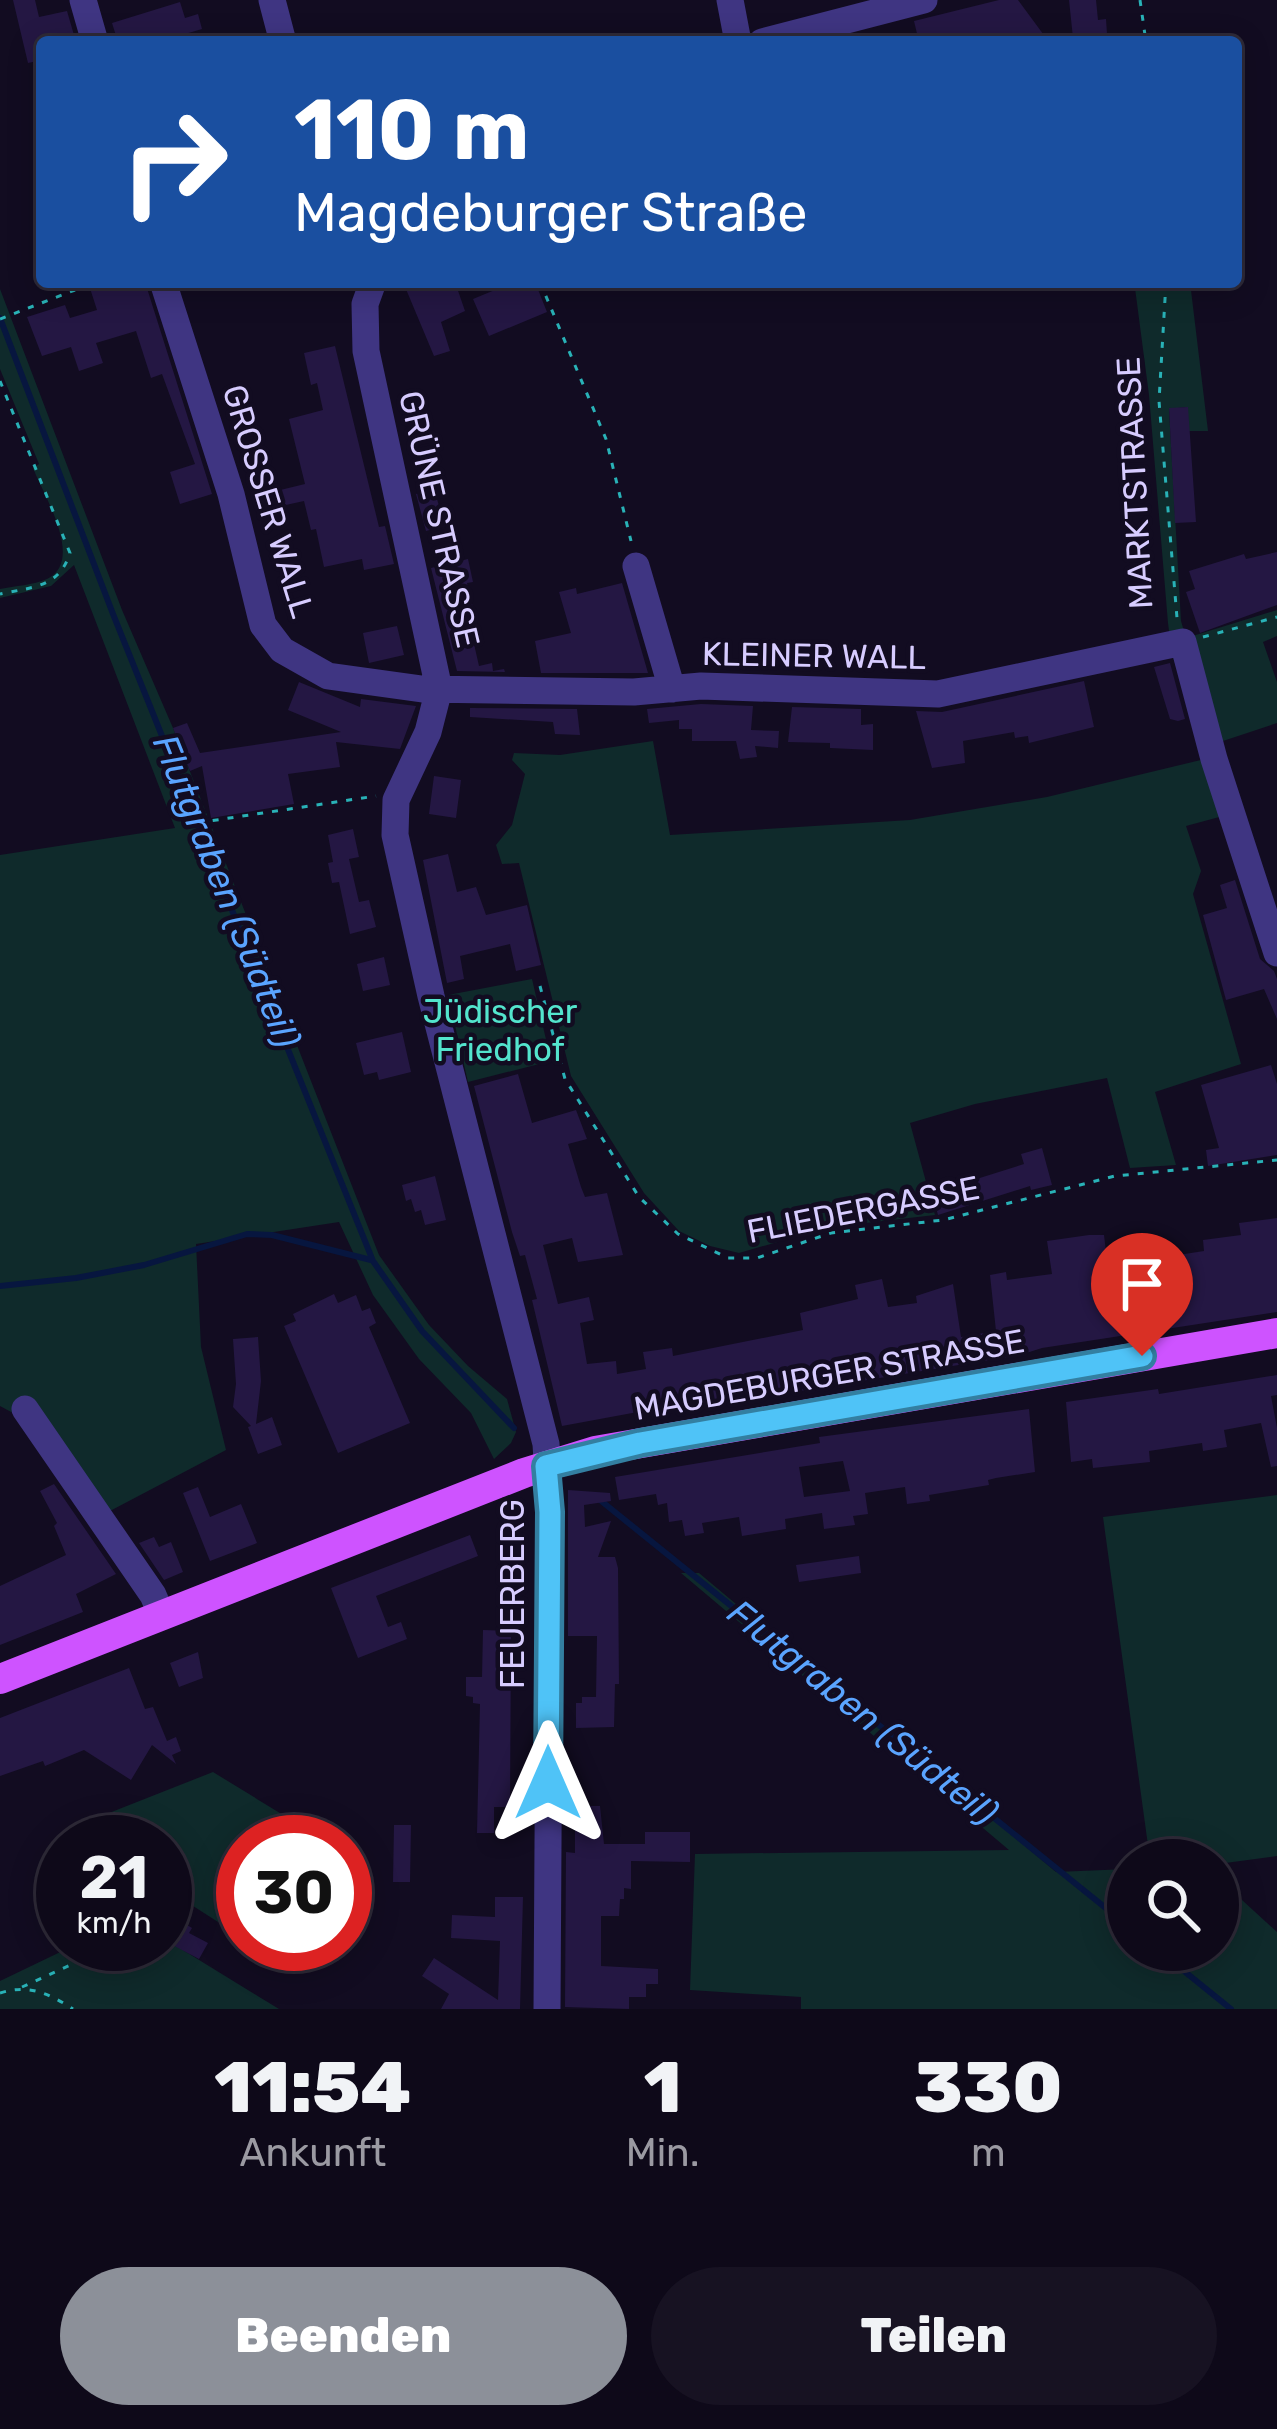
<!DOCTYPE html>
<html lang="de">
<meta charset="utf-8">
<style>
:root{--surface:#0e0919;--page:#171222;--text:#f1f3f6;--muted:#9b9aa2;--line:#2e2a38;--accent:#8c9099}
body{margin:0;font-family:Rubik,sans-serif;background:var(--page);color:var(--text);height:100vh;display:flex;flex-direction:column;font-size:45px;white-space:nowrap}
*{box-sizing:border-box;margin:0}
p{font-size:39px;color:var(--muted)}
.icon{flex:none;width:66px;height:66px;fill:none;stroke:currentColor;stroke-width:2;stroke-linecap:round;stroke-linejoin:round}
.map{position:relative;height:2009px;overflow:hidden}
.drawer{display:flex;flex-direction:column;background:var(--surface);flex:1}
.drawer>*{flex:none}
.top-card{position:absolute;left:36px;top:36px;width:1206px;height:252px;border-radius:12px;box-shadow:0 6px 30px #0003,0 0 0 3px var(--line);background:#1a4fa0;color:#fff;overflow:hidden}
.controls{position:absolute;left:1107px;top:1839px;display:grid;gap:24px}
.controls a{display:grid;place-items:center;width:132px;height:132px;border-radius:50%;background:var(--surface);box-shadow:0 6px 30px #0003,0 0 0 3px var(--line);font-size:60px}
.speed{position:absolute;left:36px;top:1815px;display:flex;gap:24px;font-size:60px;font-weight:700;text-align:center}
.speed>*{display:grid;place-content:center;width:156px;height:156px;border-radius:50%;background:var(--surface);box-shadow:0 6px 30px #0003,0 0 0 3px var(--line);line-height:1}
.speed small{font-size:30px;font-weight:400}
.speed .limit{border:18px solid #d22;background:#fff;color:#111}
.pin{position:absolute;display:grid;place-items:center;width:102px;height:102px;color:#fff;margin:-123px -51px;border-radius:50% 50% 50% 0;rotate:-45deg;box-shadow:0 0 12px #0007}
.pin .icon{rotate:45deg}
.me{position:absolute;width:132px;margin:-66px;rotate:0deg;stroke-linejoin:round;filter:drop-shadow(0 0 9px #0008)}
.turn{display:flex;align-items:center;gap:42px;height:252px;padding:0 60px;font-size:54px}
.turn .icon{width:156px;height:156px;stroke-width:2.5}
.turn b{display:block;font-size:84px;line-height:102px}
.eta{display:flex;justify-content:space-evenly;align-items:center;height:204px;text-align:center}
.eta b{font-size:72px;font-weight:800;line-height:84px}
.primary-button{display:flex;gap:24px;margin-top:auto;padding:24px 60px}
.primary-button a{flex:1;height:138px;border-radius:72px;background:var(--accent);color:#fff;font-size:48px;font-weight:800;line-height:138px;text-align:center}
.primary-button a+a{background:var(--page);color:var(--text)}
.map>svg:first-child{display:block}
.green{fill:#0f2a2b}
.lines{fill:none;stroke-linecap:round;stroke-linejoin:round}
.stream{stroke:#07163f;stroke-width:6}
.building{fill:#241743;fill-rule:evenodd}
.path{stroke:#29b2b7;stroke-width:3;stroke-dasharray:6 9;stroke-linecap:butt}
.minor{stroke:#3f3582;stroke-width:27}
.major{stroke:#ce53ff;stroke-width:30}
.route-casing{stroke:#337fa1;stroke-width:30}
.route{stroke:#4fc3f7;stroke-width:21}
.labels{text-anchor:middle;stroke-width:9;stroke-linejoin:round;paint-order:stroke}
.street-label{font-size:33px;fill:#d7ccff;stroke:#120c21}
.park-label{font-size:33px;fill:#53e4cd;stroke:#120c21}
.water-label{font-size:36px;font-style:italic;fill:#5aa4ff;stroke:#120c21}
</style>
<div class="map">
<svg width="1277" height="2009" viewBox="0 0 1277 2009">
<rect width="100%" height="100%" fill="#120c21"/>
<path class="green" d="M1149,282H1190L1208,431H1189L1187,407L1169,409L1181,621L1186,638L1277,610V636L1263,642L1277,682V723L1217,743L1223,816L1186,826L1201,871L1193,894L1241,1064L1155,1092L1176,1165L1130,1168L1107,1078L975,1104L910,1123L935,1215L830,1227L739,1253L710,1246L679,1231L644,1193L571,1076L519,863L502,864L496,845L512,825L525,774L512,760L514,753L560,755L653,741L670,835L910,820L1047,797L1205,759L1172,654L1168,623L1149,395L1135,288Z
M0,289L122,610L173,728L379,1255L429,1325L468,1366L507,1399L516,1432L511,1443L494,1459L471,1413L419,1359L373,1295L339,1222L196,1244L201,1347L226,1450L108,1512L13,1413L0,1406V855L175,828L74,565L51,586L0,598V589C15,586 33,585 47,579C85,561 44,496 33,468L39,464L0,369Z
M532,979L551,1061L468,1082L448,995Z
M1277,1495V1856L1218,1864V1860H1150L1103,1517Z
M681,1573H699L1056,1872L1128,1869V1950H1218V1878L1277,1932V2009H801V1997L690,1990L695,1854L1009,1850Z
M213,1772L288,1818L276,1842H243V1938L165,1888V1842H93L71,1828Z
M165,1939L279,2009H0V1981L77,1944H165Z"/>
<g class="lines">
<path class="stream" d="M0,318L113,614L373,1261L422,1331L514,1428
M0,1286L76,1278L144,1265L247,1234L272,1235L371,1260
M600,1500L1128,1926
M1158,1950L1231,2009"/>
</g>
<path class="building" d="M13,0H35L39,17L67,11L76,42H42V60L28,63Z
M999,0H1018L1049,42H919L914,21Z
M1069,0H1096L1098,20L1106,19L1107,34L1073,38Z
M180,2L185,18L198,14L202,29L158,42H118L112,23Z
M88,282H145L212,494L180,504L170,472L195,464L162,374L151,378L136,331L96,343L103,363L79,371L71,347L42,356L27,317L65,305L70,318L97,310Z
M403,282H455L465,311L441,322L450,351L434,356Z
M514,282H535L547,312L489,336L473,299Z
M335,346L379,527L385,526L394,564L364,570L362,559L324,567L316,529L311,530L304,501L272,508L268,493L305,484L289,419L323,410L317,383L311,385L304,353Z
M1188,407L1196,522L1175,523L1169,408Z
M434,489L445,526L426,531L416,494Z
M1277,552V605L1200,633L1186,592L1195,589L1189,571L1244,554L1246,559Z
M468,559L473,582L467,583L474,612L467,613L479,666L492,663L493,671L504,669L505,672L457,671L431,568Z
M622,583L648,673H541L535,641L571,633L559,592L576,588L577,594Z
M397,626L404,655L369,663L363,633Z
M1170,663L1185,719L1178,721L1170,719L1154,667Z
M1084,681L1094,727L1029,743L1028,736L1015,738L1014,732L963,741L965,763L932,768L916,711L942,712Z
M299,682L360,707L361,699L416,706L400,749L336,742L340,767L288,774L294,804L211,818L202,766L190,771L173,728L187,723L200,753L341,732L288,710Z
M701,704L753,706L751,730L779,731L778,748L755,746L757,757L740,759L736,741H692V729H679V720L649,723L647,709Z
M792,707L861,709V725L873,724V750L830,748V743L788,742Z
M470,708L577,709L580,735L555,734L553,722L470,717Z
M434,776L461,780L456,818L429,814Z
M353,829L359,857L349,859L359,902L369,900L376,927L350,934L339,882L332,883L328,863L333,862L328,835Z
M448,854L457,892L476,887L486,915L527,905L541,965L516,971L510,944L460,956L464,979L447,983L423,860Z
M1235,880L1260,959L1274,971L1277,979V1019L1264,989L1226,1000L1203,915L1227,908L1220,885Z
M384,957L390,985L363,991L357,964Z
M402,1032L411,1072L379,1080L377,1072L364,1075L356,1043Z
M1271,1065L1277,1084V1155L1208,1166L1206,1150L1219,1148L1201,1085Z
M518,1074L532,1123L576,1110L587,1139L568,1144L581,1187L585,1197L607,1193L623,1255L578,1262L572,1238L543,1245L558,1304L589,1297L594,1320L580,1323L587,1364L616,1361L617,1374L646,1369L643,1352L672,1348L673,1356L803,1330L800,1313L858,1299L855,1285L882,1279L888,1307L917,1303L916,1296L953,1284L961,1337L996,1331L990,1275L1006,1272L1007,1280L1052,1274L1047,1241L1089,1235H1104L1107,1260L1146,1254L1147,1268L1179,1264L1178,1255L1204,1251L1203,1240L1241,1235L1239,1223L1277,1218V1312L1042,1348L1020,1355L709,1406L708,1399L562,1426L532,1300L537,1299L525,1255L520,1256L512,1232L474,1086Z
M1042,1148L1052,1185L1031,1190L1030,1186L938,1215L932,1193L1024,1164L1021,1154Z
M435,1176L446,1220L425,1225L421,1210L415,1212L411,1199L406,1201L402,1185Z
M334,1294L338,1303L356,1295L362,1311L370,1308L376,1323L369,1327L410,1423L338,1453L284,1326L296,1321L293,1314Z
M258,1337L261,1381L256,1424L272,1417L282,1445L258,1454L248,1427L251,1426L233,1407L236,1384L233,1339Z
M1277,1375V1395L1271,1396L1277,1428V1466L1271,1467L1261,1423L1224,1430L1227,1447L1203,1451L1202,1443L1149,1451L1150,1462L1093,1468L1092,1459L1071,1462L1066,1402L1158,1389L1159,1394Z
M1029,1409L1035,1472L996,1478L988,1480L989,1485L929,1495L930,1501L907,1504L905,1487L865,1493L868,1514L853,1516L855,1525L824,1529L822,1513L785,1519L786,1529L742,1536L739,1517L702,1523L704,1533L685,1536L682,1520L669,1522L667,1503L658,1505L656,1494L619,1500L615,1477L820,1443L819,1437ZM843,1461L850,1491L804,1497L799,1467Z
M54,1484L116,1574L76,1594L83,1612L0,1645V1586L66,1555L54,1526L57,1523L40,1491Z
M198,1487L210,1517L241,1504L257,1543L210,1561L183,1493Z
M568,1490L610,1493L611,1501L584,1505L585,1527L611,1521L598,1557H615L618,1568L619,1684H615L614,1727L576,1728V1703H582V1697H596L597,1636H568Z
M470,1535L478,1556L376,1596L388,1627L401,1622L407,1639L358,1658L331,1588Z
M154,1537L159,1547L171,1542L183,1572L164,1580L139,1543Z
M859,1556L861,1573L799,1582L796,1565Z
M483,1630L511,1631L510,1807H494V1833H477L480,1704L473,1703V1697L466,1696V1677H482Z
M198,1652L203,1678L179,1687L170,1663Z
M129,1668L145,1709L153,1707L167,1741L176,1737L181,1751L172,1755L176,1764L152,1745L131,1780L84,1750L45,1766L43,1761L0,1776V1718Z
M575,1806H600L604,1844H645V1832H690V1862L631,1861V1889L624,1888V1899H620L619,1916H601V1966L658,1969V1984H646V1997H629V2009L565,2007L566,1852L575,1853Z
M394,1825H411L410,1882H393Z
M495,1897H523L520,2009H441L449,1994L422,1976L434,1958L498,2000L500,1941L451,1938L452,1915L495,1917Z
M165,1898L189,1911L182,1922L192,1928L189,1933L208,1943L199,1959L165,1941Z"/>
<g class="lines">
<path class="path" d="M1140,0L1146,42
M540,282L606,439L631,541
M1166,282L1159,401L1177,618
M0,319L75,290
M0,381L70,553C59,588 32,587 0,594
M1203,637L1277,617
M183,825L376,796
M540,986L565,1079L639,1197L678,1234L728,1258H757L831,1233L943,1220L1115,1176L1277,1160
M22,1987L108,1948
M0,1993C29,1984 48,1993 73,2009"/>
<path class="minor" d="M83,0L95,42
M272,0L283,42
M730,0L738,42
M762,42L924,0
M163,282L231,494L263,625L282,650L328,676L422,689L634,692L701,686L938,694L1183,642L1214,759L1277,953
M373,282L365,304L366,351L439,689L428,732L396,800L395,835L431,996L546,1444L550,1512L547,2009
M636,566L672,689
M25,1409L153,1595L162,1616"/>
<path class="major" d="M0,1679L524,1473L595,1451L1277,1333"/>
</g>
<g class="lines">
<g class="route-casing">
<path id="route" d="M548,1783L550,1512L546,1466L640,1443L1142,1356"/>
</g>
<use href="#route" class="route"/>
</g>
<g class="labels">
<g class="street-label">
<text transform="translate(1134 483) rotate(-93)" y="12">MARKTSTRASSE</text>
<text transform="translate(269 501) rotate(73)" y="12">GROSSER WALL</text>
<text transform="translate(440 519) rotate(77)" y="12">GRÜNE STRASSE</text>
<text transform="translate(814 655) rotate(1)" y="12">KLEINER WALL</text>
<text transform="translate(863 1209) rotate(-11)" y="12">FLIEDERGASSE</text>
<text transform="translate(829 1374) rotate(-10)" y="12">MAGDEBURGER STRASSE</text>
<text transform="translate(512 1594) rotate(-90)" y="12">FEUERBERG</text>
</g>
<g class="park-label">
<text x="500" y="1023">Jüdischer<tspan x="500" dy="38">Friedhof</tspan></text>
</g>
<g class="water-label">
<text transform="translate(227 891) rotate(68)" y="13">Flutgraben (Südteil)</text>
<text transform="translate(863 1712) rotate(39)" y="13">Flutgraben (Südteil)</text>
</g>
</g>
</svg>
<div class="controls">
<a><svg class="icon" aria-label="search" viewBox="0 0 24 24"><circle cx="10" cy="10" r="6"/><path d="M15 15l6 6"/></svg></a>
</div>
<div class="speed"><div>21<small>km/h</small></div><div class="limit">30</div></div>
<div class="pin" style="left:1142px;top:1356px;background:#d93025"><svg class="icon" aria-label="arrive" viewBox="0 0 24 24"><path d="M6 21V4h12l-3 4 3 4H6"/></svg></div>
<svg class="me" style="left:548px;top:1783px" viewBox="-20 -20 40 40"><path d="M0-17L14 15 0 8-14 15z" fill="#4fc3f7" stroke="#fff" stroke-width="4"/></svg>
<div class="top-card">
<div class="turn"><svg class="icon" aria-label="right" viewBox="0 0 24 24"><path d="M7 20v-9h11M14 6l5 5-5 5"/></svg><div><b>110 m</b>Magdeburger Straße</div></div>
</div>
</div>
<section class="drawer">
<div class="eta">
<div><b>11:54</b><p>Ankunft</p></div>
<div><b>1</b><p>Min.</p></div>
<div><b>330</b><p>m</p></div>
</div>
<div class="primary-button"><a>Beenden</a><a>Teilen</a></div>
</section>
